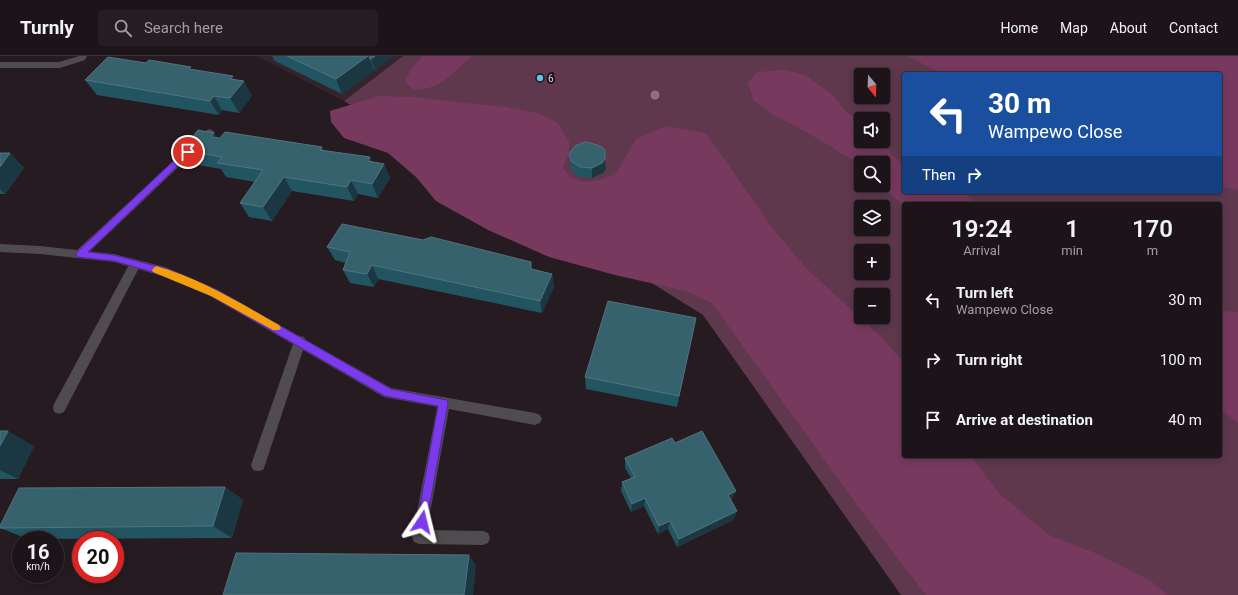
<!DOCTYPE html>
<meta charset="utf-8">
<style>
:root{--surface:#1c1419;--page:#251d22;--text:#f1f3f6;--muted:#a09ea2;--line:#3a3338}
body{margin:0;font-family:Roboto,sans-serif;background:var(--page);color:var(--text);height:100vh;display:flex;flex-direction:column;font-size:15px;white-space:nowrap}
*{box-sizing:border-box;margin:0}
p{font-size:13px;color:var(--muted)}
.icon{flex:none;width:22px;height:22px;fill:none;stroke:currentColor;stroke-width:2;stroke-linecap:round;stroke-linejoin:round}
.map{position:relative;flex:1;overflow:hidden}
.sheet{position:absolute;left:902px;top:146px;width:320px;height:256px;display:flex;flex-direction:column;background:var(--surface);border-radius:4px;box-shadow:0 2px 10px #0003,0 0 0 1px var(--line)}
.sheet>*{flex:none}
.banner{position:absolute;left:902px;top:16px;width:320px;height:122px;border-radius:4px;box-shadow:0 2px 10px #0003,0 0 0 1px var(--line);background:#1a4fa0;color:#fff;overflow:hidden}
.needle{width:26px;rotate:161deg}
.controls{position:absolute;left:854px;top:12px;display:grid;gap:8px}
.controls a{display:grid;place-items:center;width:36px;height:36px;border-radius:4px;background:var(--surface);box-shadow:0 2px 10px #0003,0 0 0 1px var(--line);font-size:20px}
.speed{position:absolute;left:12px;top:475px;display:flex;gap:8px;font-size:20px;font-weight:700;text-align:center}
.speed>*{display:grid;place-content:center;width:52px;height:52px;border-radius:50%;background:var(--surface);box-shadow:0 2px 10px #0003,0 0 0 1px var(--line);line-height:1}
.speed small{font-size:10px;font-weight:400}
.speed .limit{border:6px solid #d22;background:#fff;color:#111}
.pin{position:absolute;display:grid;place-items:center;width:34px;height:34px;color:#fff;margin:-17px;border:2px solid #fff;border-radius:50%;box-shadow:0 1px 4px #0007}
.me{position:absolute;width:44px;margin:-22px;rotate:10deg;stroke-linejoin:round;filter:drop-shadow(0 0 3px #0008)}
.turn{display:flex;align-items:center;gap:14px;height:84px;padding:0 20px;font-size:18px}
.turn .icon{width:52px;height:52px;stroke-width:2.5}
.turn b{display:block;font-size:28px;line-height:34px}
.then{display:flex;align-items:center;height:38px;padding:0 20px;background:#0003;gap:8px;font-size:15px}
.eta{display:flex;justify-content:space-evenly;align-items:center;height:68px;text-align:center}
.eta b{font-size:24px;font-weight:600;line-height:28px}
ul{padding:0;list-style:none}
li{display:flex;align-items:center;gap:12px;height:60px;padding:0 20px}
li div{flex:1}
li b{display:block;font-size:15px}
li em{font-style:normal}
header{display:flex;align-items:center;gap:24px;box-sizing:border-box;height:56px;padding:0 20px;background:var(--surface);border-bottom:1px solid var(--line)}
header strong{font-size:19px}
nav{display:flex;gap:22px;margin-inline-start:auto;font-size:14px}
.search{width:280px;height:36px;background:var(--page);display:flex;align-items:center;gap:10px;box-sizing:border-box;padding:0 14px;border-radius:4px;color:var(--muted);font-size:15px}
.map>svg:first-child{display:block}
.built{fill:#33242d}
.green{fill:#5f384e;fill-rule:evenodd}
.forest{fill:#78395e}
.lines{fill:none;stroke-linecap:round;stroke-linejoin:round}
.lane{fill:#504b4e;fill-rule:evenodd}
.street{fill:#504b4e;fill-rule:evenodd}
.tree{fill:#996a84}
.wall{fill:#225461}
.shaded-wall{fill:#1b3742}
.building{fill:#36626e;stroke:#51747f}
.route{fill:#7c3aed;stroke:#51269a}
.slow{fill:#f59e0b}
.poi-dot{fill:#5bc8e7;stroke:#1c1217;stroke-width:1.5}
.labels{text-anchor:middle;stroke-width:4;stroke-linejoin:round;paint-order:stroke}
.far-poi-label{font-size:10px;fill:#ded6da;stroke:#1c1217;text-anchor:start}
</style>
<header>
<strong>Turnly</strong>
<div class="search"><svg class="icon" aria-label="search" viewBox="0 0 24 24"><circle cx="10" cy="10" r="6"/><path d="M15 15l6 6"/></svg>Search here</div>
<nav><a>Home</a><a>Map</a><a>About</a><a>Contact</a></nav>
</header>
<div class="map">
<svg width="1238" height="539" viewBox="0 0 1238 539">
<rect width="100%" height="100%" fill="#261b21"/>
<path class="built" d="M257,0H403L344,45Z"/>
<path class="green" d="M403,0H1238V539H901L703,259L565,173L344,45ZM904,18H1220V136H904ZM861,19H883V41H861ZM861,63H883V85H861ZM861,107H883V129H861ZM904,148H1220V400H904ZM861,151H883V173H861ZM861,195H883V217H861ZM861,239H883V261H861Z"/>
<path class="forest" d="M423,0H472C451,17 443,33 414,34L405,26L411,13Z
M908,0H1238V134L1220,131V18H942Z
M784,14L802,18L809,22L833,39L845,55L861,65V85H883V80L891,98L904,109V136H963L978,148H904V150L880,129H883V107H861V109L803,74L774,59L754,45L748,27L757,16Z
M379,40L413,41L456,46L506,51L537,57L558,67L569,86V95L563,112C580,134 592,125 615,119L636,83L666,70L706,77L773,173L806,212L882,282L904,306V400H972L986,421L1001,439L1049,479L1100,499L1151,525L1168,539H926L857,449L712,247L686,235L615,219L549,201L488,174L436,145L416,121L388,97L344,82L331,66L330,55Z
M1220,255L1238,256V367L1220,353Z"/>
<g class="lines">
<path class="lane" d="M79,0H87L85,4L60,12H0V6H59Z
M210,73L215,76L213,78L84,201L80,202L76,201L74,198L76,195L207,74Z
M135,204L139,205L141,208L64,356L59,358L54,356L53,352L54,348L131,205Z
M300,280L304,281L306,285L265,409L263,414L258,415L253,414L251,409L294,285L296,281Z
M444,341L449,343L450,347L427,474L483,475L488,477L490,482L488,487L483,489L419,488L414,486L412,481L438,347L439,343Z"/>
<path class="street" d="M0,188L40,190L114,198L165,211L218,234L391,332L535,357L540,359L542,363L540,367L535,369L384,341L210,240L162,220L114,206L40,198L0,196Z"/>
</g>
<circle class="tree" cx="655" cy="39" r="4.5"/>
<path class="wall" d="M272,0H393L375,14L374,13V14L342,38L275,5Z
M146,7L233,20L234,23L252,40L239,57L222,54L219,59L97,39L85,24Z
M218,82L322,91L323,94L371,106L384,108L390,122L378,142L358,138L354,145L292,135L272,165L249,161L240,147L255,126L226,121L221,113L192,108L182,94Z
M0,97H10L24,112L5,138H0Z
M569,98L606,113L603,117L592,122L580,121L572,116L570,108Z
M423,184L552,218L554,231L542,257L378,223L374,231L350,227L343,214L346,207L335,204L327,191Z
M696,262L677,351L586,333L585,321Z
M0,375L34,390L18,423H0Z
M675,387L732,444H731L737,455L733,464L677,491L668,473L658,478L644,450L631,456L621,435L622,426L631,422L625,412V402Z
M225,431L243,444L232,482L28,483L0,472Z"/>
<path class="shaded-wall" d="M368,0H369L374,14L342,38L336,23Z
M375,0H393L375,14L371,3Z
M233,20L239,32L244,25L252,40L239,57L230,42V23Z
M214,40L222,54L219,59L210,45Z
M214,77L224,91L211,81Z
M10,97L24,112L5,138L0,133V111Z
M370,101L376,116L368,105Z
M605,103L606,113L603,117L592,122V112Z
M384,108L390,122L378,142L372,128Z
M284,121L292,135L272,165L263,151Z
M351,124L358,138L354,145L347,131Z
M372,209L378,223L374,231L367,218Z
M552,218L554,231L542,257L540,245Z
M696,262L694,274L677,351L679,340Z
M8,375L34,390L18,423L0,414V390Z
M225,431L243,444L232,482L213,470Z
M736,435L732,444L724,448L728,439Z
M645,442L644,450L631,456L632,448Z
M737,455L733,464L677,491L679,483Z
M670,465L668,473L658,478L659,470Z
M469,499L476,509L473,539H464Z"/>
<path class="building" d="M287,0H368L336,23Z
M369,0H375L371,3H370Z
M108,1L146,7L149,4L191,11L189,13L233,20L230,23L244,25L230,42L214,40L210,45L85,24Z
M198,74L214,77L211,81L220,82L225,76L322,91L320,94L370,101L368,105L384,108L372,128L351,124L347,131L284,121L263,151L240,147L263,114L217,107L222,101L182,94Z
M585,86L591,87L602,91L605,94V103L602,107L592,112L580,111L571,105L569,98L575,90Z
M0,97H10L0,111Z
M342,168L423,184L431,181L531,206V213L552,218L540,245L372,209L367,218L343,214L350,196L327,191Z
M608,245L696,262L679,340L585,321Z
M0,375H8L0,390Z
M702,375L736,435L728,439L737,455L679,483L670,465L659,470L645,442L632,448L622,426L635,421L625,402L672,382L675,387Z
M225,431L213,470L0,472V470L19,432Z
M236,497L469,499L464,539H223Z"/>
<path class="route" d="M185,94H191L192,96L88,196L114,199L168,213L217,234L391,333L447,344L448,347L426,470L422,472L418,470L417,466L438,350L385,340L211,240L163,219L114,205L77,201L76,198L77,196Z"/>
<path class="slow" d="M156,210C200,222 240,247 279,269L281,272L279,274H273L211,240L153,216L152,214Z"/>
<circle class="poi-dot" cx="540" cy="22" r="4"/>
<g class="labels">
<g class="far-poi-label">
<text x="548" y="26">6</text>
</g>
</g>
</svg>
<div class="controls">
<a><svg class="needle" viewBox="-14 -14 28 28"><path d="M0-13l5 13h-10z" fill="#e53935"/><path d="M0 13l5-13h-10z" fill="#a09ea2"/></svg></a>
<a><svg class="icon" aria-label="sound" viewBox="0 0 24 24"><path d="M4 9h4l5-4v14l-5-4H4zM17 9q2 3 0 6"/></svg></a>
<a><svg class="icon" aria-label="search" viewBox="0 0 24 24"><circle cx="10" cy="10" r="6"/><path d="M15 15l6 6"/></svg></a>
<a><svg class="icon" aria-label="layers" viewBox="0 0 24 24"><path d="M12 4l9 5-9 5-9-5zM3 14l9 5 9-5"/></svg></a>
<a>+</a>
<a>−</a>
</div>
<div class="speed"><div>16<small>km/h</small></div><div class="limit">20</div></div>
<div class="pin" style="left:188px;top:96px;background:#d93025"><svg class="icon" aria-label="arrive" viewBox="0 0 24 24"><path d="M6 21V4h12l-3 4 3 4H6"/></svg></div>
<svg class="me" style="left:422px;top:466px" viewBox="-20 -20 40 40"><path d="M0-17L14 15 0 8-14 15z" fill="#7c3aed" stroke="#fff" stroke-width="4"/></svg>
<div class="banner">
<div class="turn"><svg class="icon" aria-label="left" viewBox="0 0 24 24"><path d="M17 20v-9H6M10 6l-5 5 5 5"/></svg><div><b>30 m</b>Wampewo Close</div></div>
<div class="then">Then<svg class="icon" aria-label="right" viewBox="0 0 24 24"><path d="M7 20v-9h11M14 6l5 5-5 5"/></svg></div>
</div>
<section class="sheet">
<div class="eta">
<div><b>19:24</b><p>Arrival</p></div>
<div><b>1</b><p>min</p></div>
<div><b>170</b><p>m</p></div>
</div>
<ul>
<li><svg class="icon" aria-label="left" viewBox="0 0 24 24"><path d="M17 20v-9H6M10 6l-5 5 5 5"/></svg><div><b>Turn left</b><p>Wampewo Close</p></div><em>30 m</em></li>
<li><svg class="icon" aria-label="right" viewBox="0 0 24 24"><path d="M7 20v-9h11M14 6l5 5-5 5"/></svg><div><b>Turn right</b></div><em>100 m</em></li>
<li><svg class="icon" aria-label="arrive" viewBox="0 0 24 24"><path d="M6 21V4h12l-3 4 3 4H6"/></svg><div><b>Arrive at destination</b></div><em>40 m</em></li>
</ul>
</section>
</div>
